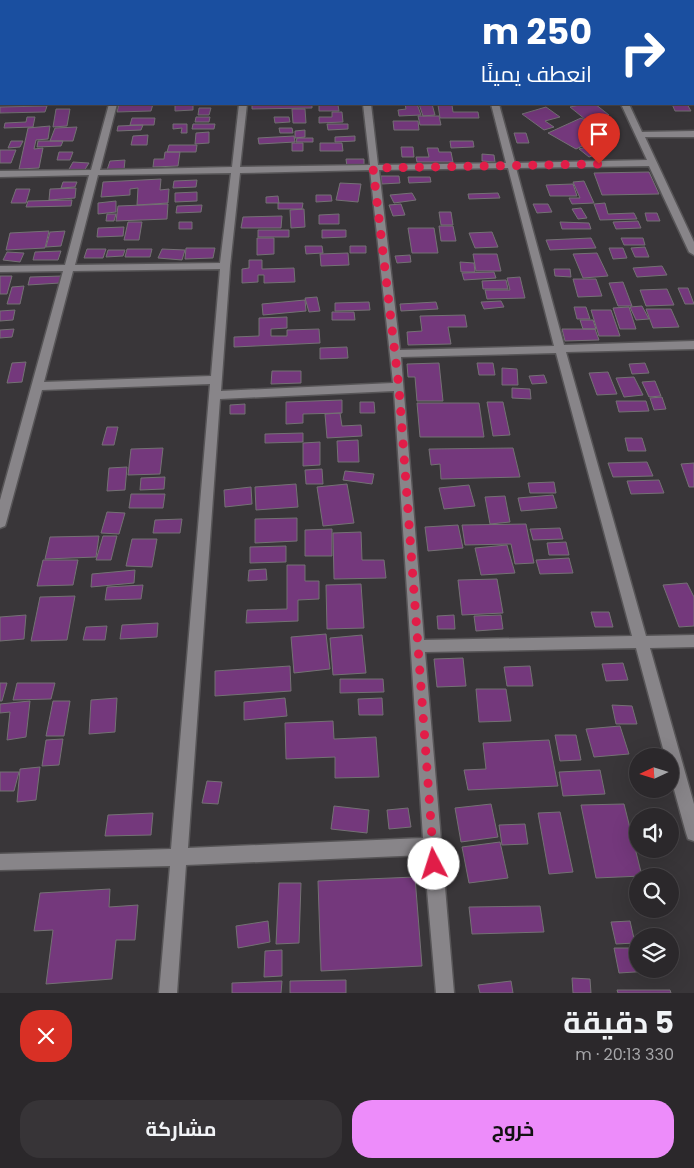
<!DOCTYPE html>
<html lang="ar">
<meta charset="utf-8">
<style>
:root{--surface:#2b282b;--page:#373437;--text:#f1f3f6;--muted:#a6a6a9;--line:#474447;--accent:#ed8cfa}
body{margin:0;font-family:Poppins,Cairo,sans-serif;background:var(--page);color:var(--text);direction:rtl;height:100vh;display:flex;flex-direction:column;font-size:19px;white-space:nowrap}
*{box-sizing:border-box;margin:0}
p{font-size:16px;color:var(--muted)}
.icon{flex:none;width:28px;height:28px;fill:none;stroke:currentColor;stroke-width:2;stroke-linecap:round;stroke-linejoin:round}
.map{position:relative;height:993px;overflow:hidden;direction:ltr}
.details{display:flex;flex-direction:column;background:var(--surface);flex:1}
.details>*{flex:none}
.top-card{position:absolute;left:0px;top:0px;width:695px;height:105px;box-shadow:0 5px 20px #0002,0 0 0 1px var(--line);direction:rtl;background:#1a4fa0;color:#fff;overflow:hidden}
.needle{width:32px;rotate:266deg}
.buttons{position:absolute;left:629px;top:748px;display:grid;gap:10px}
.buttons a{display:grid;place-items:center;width:50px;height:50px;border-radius:50%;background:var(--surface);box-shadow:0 5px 20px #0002,0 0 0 1px var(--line);font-size:25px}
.pin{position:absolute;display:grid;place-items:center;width:42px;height:42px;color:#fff;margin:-51px -21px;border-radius:50% 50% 50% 0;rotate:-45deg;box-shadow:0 0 5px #0007}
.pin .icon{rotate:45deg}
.me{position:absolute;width:55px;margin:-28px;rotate:355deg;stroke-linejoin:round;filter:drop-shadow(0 0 4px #0008)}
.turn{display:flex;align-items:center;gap:18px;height:105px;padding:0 20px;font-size:22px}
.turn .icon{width:65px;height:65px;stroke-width:2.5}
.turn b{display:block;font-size:35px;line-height:42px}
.round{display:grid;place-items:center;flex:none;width:52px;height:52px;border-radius:20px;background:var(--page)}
.summary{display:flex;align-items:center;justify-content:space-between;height:85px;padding:0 20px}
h1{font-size:30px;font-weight:700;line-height:38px}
.cta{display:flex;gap:10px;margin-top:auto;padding:10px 20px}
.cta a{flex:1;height:58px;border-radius:20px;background:var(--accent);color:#111;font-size:20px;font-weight:700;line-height:58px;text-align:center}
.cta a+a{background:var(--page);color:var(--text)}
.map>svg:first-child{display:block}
.building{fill:#74387c;stroke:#747174}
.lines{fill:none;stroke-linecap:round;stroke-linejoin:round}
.street-casing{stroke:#575557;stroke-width:3}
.street{fill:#888589;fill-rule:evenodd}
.route{stroke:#e11d48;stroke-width:9;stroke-dasharray:0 16.2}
</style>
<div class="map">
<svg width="694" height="993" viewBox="0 0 694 993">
<rect width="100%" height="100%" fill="#393639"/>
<path class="building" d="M119,104H153L151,111L117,112Z
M193,104V110L175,111V105Z
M252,104H312V108L252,109Z
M405,104H417L421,115L399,116L398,110L406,109Z
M419,104H432L435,115L423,116Z
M584,104H595L609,115L586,120L570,107Z
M672,104H687L691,111H675Z
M319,105H338L339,111H319Z
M438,105H452L453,112H478L479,118H440Z
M47,106L45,112L0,113V107Z
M546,107L560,117L545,121L554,127L544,130L522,114Z
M199,108H211L209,115H198Z
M56,109H70L67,126L53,127Z
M292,109H305L306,123H293Z
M332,112H342L343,122L319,123V117H332Z
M418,116H439L441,125H420Z
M27,117H35L33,127L4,128L5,123L26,122Z
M196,117H210L209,122H195Z
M274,117H289L290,122L275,123Z
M132,118H155L154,125H130Z
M581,118L610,133L576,149L548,133Z
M393,121H418L419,130H394Z
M173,124H187V133H181L182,128L173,129Z
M193,124H215L214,129H192Z
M327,124H348V129L328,130Z
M143,125L141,130L117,131L118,126Z
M50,126L48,139L36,140L34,149L43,148L39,168L19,169L28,128Z
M77,127L73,141H50L55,128Z
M279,128H292L293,133H280Z
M305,130V137L295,138V131Z
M209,132V143L195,144L196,133Z
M514,133H526L529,143H517Z
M148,135L147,145H131L133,136Z
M294,136L295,142L259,144L258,138Z
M355,136V141L335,142V137Z
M297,138H313V142H296Z
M11,141H23L20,147L8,148Z
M38,141H63L61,146L37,147Z
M450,141H473L474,147L451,148Z
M292,143H303V151H292Z
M320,143H342L343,151H320Z
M597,144L607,151L589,157L579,149Z
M169,145H197L196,152H167Z
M401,147H413L414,157H402Z
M427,148H438L439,152H451L453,162H417L416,157H429Z
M0,150H16L11,163H0Z
M59,152H73L70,160H57Z
M165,152H180L178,166L153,167L154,159H164Z
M482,154L494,155L495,162L482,161Z
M346,159H364V167H347Z
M125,160L124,170H107L110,161Z
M73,162L89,163L84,171H68Z
M649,172L659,194L602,195L594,173Z
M381,176H399L400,183L382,184Z
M408,177H430L431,182L409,183Z
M161,179L160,190L169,189L168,203L137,205L138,188L130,189V195L101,197L103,182Z
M197,180L196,187L173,188L174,181Z
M584,181L594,203L572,204L569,198H580L573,182Z
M63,182H77L75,187L61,188Z
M340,183L361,184L358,202L336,200Z
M573,184L577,196H550L546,185Z
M76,188L75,198L49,200L50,189Z
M16,189H30L26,203H11Z
M197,192V201L175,202V193Z
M412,193L416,200L394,203L390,195Z
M498,193L500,198L469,199L468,194Z
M316,195H331L332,201L316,202Z
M278,196L279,203H266V197Z
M72,200L71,206L26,207L28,201Z
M116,201V212L98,214V203Z
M278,203H303L302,209H278Z
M605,203L608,214L634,213L637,219L600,220L594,204Z
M168,204L167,219L116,221L118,206Z
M401,204L405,215L393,216L389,205Z
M533,204H548L552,212L537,213Z
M202,205L201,212L176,213L177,206Z
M581,208L587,218L578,219L572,209Z
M304,209L305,227L291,228L290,210Z
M439,212H451L453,225H441Z
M645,213H657L660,221H647Z
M107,214H116L114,221H106Z
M339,214V224H319V215Z
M282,216L281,228H241L243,217Z
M638,221L641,228L616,229L613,222Z
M128,222H142L139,240H124Z
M179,222H192V229H179Z
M560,222L589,223L591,229H562Z
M439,226H453L456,241H441Z
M124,227L123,236L97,237L98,228Z
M408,228H434L438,253H412Z
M258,230H289V237H258Z
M322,230H346V237L322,238Z
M49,231L45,248L6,250L10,233Z
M65,231L61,246L46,247L50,232Z
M492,232L498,247L475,248L469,233Z
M257,238H274V254L257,255Z
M591,238L596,248L550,250L546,240Z
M621,238H643L645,245H624Z
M305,246H322L323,253L306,254Z
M350,246H366V253H350Z
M645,247L649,257H635L631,248Z
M186,248H215L213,258L185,259Z
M609,248H623L627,258L613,259Z
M87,249H106L103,258H84Z
M127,249H152L150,257H125Z
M162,249L185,250L182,260L158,258Z
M108,250H125L123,256L106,257Z
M61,251L58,260H33L35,252Z
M7,252L24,253L20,262L3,260Z
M348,253L349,265L321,266L320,254Z
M597,253L608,276L583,278L573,254Z
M473,254H497L501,271H476Z
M410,255L411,262L397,263L395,256Z
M249,260H262V269L294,268L295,282L264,283V275H258V282L242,283V269L249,268Z
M460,262L474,263L475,272H461Z
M662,266L667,275L637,277L633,268Z
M554,269H570L571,277L555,276Z
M494,272L496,278L464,280L462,273Z
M0,276H12L7,294H0Z
M62,276L60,283L28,285L30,277Z
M520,277L525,298L487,299L485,290H510L507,278Z
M573,279H596L602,296L578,297Z
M506,280L508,289H483L482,281Z
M623,282L632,306H618L609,283Z
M24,286L20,304H7L12,287Z
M678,288H688L694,304H685Z
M667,289L674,305L646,306L640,290Z
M317,297L320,311L309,312L305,298Z
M305,300L306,311L263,315L262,304Z
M501,301L504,307L484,309L481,302Z
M369,302L370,310L335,311V303Z
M436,302L438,309L401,311L400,304Z
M642,306L649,319L636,320L630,307Z
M574,307H586L590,319H577Z
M629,307L636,329H620L613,308Z
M646,309H671L679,327L653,328Z
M15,310L13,320L0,321V311Z
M591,310H611L620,336H599Z
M332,312H354L355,320H332Z
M465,315L467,327H448L451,344L408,345L407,332L422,331L420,316Z
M287,317V328L271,329V336H287V330L319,329L320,343L234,347V337L259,336V318Z
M580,320H593L596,329H583Z
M14,329L12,337L0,338V330Z
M562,329H595L599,340L565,341Z
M347,347L348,358L320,359V348Z
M26,362L22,382L7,383L12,363Z
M439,363L443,401H417L415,377H408L407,364Z
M477,363H493L495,375H479Z
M645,363L649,373L632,374L629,364Z
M502,368L517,369L518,385H502Z
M272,371H301V383L271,384Z
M608,372L617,394L597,395L589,373Z
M544,375L547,383L532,384L529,376Z
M634,377L643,395L624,397L616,378Z
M655,381L661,396L649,397L642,382Z
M512,388L530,389L531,399L512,398Z
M662,397L666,409L654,410L650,398Z
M342,400V413L303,414V423L286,424V402Z
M616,401H646L649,411L619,412Z
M360,402H374L375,413H360Z
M487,402H503L510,435L493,436Z
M417,403H479L484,437H420Z
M245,404V414H230V405Z
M340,413L342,426L361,425L362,436L327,438L325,414Z
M107,427H118L114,445H102Z
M303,433V442L265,443V434Z
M625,438H642L646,451H628Z
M358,440L359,462H338L337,441Z
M320,442V465L303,466V443Z
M163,448L160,474L128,475L131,449Z
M513,448L520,477L441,479L440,464L431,465L429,449Z
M647,462L653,476L613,477L608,463Z
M694,463V487H689L681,464Z
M127,467L125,490L107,491L109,468Z
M322,469L323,484H306L305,470Z
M345,471L374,474L372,484L343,480Z
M165,477L164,489L140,490L141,478Z
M659,480L664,493L631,494L627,481Z
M554,482L556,493H530L528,483Z
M296,484L298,507L256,510L255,487Z
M347,484L354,523L323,526L317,487Z
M469,485L475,506L444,509L439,488Z
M251,487L252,504L225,507L224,490Z
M131,494H165L163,508H129Z
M553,495L557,508L521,511L518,498Z
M505,496L510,522L490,524L485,497Z
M107,512L125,513L119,534L101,533Z
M297,518V541L255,543V519Z
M182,519L180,533H153L155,520Z
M526,524L534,563L515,564L511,544L465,545L462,525Z
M458,525L463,548L428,551L425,527Z
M560,528L563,539L533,540L530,529Z
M332,529V556H305V530Z
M361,532L362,560H384L386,578L334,579L333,533Z
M99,536L96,557L45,559L50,537Z
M103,536H117L111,560H96Z
M132,539H157L152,567L126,566Z
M566,542L569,555H549L547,543Z
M507,545L515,573L481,575L475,548Z
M286,546V562L250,563V547Z
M569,558L573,573L540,574L536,560Z
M43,560H78L73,585L37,586Z
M287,565H305V581H319V599L298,600V621L246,623L247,610L287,609Z
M266,569L267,580L248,581L249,570Z
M135,570L134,583L91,587L92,574Z
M497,579L503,613L462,615L458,580Z
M687,583L694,597V626L679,627L663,585Z
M361,584L364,628L327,629L326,585Z
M143,585L141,599L105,600L107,587Z
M75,596L67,640L31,641L40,597Z
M591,612H609L613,627H595Z
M26,615L24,639L0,641V617Z
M454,615L455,629H438L437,616Z
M501,615L503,629L476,631L474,616Z
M158,623L157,637L120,639L122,625Z
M107,626L105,640H83L86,627Z
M326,634L330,669L294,673L291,637Z
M362,635L366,673L333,675L330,638Z
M463,658L466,686L437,687L434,659Z
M623,663L628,680L606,681L602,664Z
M290,666L291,691L215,696V671Z
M530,666L533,686H507L504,667Z
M340,679H383L384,692L340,693Z
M0,683H7L2,701H0Z
M17,683H55L51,699L13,700Z
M476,689H506L511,721L479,722Z
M117,698L115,732L89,734L91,700Z
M285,698L287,716L244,720V702Z
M382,698L383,715H359L358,699Z
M30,701L26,737L7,740L10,712L0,713V704Z
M53,701H70L64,736H46Z
M612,705L632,706L637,724H616Z
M333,721L334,739L376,737L379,777L335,778V757L286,759L285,723Z
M620,726L629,754L594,757L586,729Z
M555,735H576L581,760L560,761Z
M63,739L59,765L42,766L46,740Z
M549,740L558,786L468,790L464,770L486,769L483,743Z
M40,767L36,800L17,802L20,769Z
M600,770L605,794L563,796L559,772Z
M0,772H19L14,791H0Z
M207,781L222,782L218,804L202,803Z
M491,804L498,837L461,842L455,808Z
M624,804L642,876L596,878L581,805Z
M334,806L369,810L367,833L331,829Z
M408,808L411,827L389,829L387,810Z
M560,812L573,872L549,874L538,813Z
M153,813L151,835L105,836L108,815Z
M525,824L528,844L502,845L499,825Z
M500,842L508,878L469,883L462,847Z
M415,877L422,966L321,971L318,881Z
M279,883H301L299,943L276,944Z
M110,889L109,907L138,905L135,940H116L112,979L46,984L53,930L34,931L40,893Z
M540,906L544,932L472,934L469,907Z
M268,921L270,942L238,948L236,926Z
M630,921L635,943L616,944L611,922Z
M614,948H638V969H651V971L619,973Z
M282,950V976L264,977L265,951Z
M572,978L590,979L591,993H573Z
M346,980V993H290V981Z
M282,981L281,993H232V983Z
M511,981L513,993H480L478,985Z
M617,990H670L671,993H618Z"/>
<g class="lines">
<g class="street-casing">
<path id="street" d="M30,0H36V1H30Z
M137,0H143V1H137Z
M243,0H249V1H243Z
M354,0H360V1H354Z
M465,0H471V1H465Z
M580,0H587V1H580Z
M668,0H675V1H668Z
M0,49H1V53H0Z
M109,104H117L100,170L232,167L239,104H247L240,167L370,165L363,104H371L378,165L506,163L491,104H499L515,163L647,160L621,104H629L642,132L694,131V137H645L694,242V255L689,252L649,166L516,168L564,345L694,341V349L566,352L646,636L694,635V647L650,648L694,804V841L688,839L686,833L670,775V756H665L636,648L425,652L454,993H436L424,855L186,865L177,993H159L170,866L0,870V854L171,849L210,384L42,390L6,523L5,526L0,528V500L63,271L0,272V266L65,265L89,175L0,177V171L91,170ZM508,168L554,346L400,350L379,170ZM370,170L393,383L221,391L230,266L240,173ZM231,173L220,263L75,265L98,175ZM220,269L211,376L44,382L73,271ZM556,353L632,636L424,640L401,357ZM394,391L423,838L188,848L220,399Z"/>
</g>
<use href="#street" class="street"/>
</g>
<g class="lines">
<path class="route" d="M434,864L399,388L373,168L599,164"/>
</g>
</svg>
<div class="buttons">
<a><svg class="needle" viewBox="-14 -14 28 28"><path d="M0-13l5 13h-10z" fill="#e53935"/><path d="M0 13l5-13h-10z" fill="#a6a6a9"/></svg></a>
<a><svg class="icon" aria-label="sound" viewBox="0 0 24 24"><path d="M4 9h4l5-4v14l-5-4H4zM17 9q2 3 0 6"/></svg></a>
<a><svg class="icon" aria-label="search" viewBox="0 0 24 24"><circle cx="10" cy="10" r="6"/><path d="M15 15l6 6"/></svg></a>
<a><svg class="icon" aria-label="layers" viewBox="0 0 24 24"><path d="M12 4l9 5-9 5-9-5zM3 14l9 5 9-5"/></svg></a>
</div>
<div class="pin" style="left:599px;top:164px;background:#d93025"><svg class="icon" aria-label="arrive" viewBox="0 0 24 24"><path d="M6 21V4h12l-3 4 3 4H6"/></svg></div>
<svg class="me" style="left:434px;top:864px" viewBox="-20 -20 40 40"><circle r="19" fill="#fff"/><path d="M0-13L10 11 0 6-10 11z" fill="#e11d48"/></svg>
<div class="top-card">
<div class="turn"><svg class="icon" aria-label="right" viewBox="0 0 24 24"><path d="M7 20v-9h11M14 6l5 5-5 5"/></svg><div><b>250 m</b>انعطف يمينًا</div></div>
</div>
</div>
<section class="details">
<div class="summary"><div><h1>5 دقيقة</h1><p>330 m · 20:13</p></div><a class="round" style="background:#d93025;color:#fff"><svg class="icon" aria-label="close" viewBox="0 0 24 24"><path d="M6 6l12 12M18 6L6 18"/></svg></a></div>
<div class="cta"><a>خروج</a><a>مشاركة</a></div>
</section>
